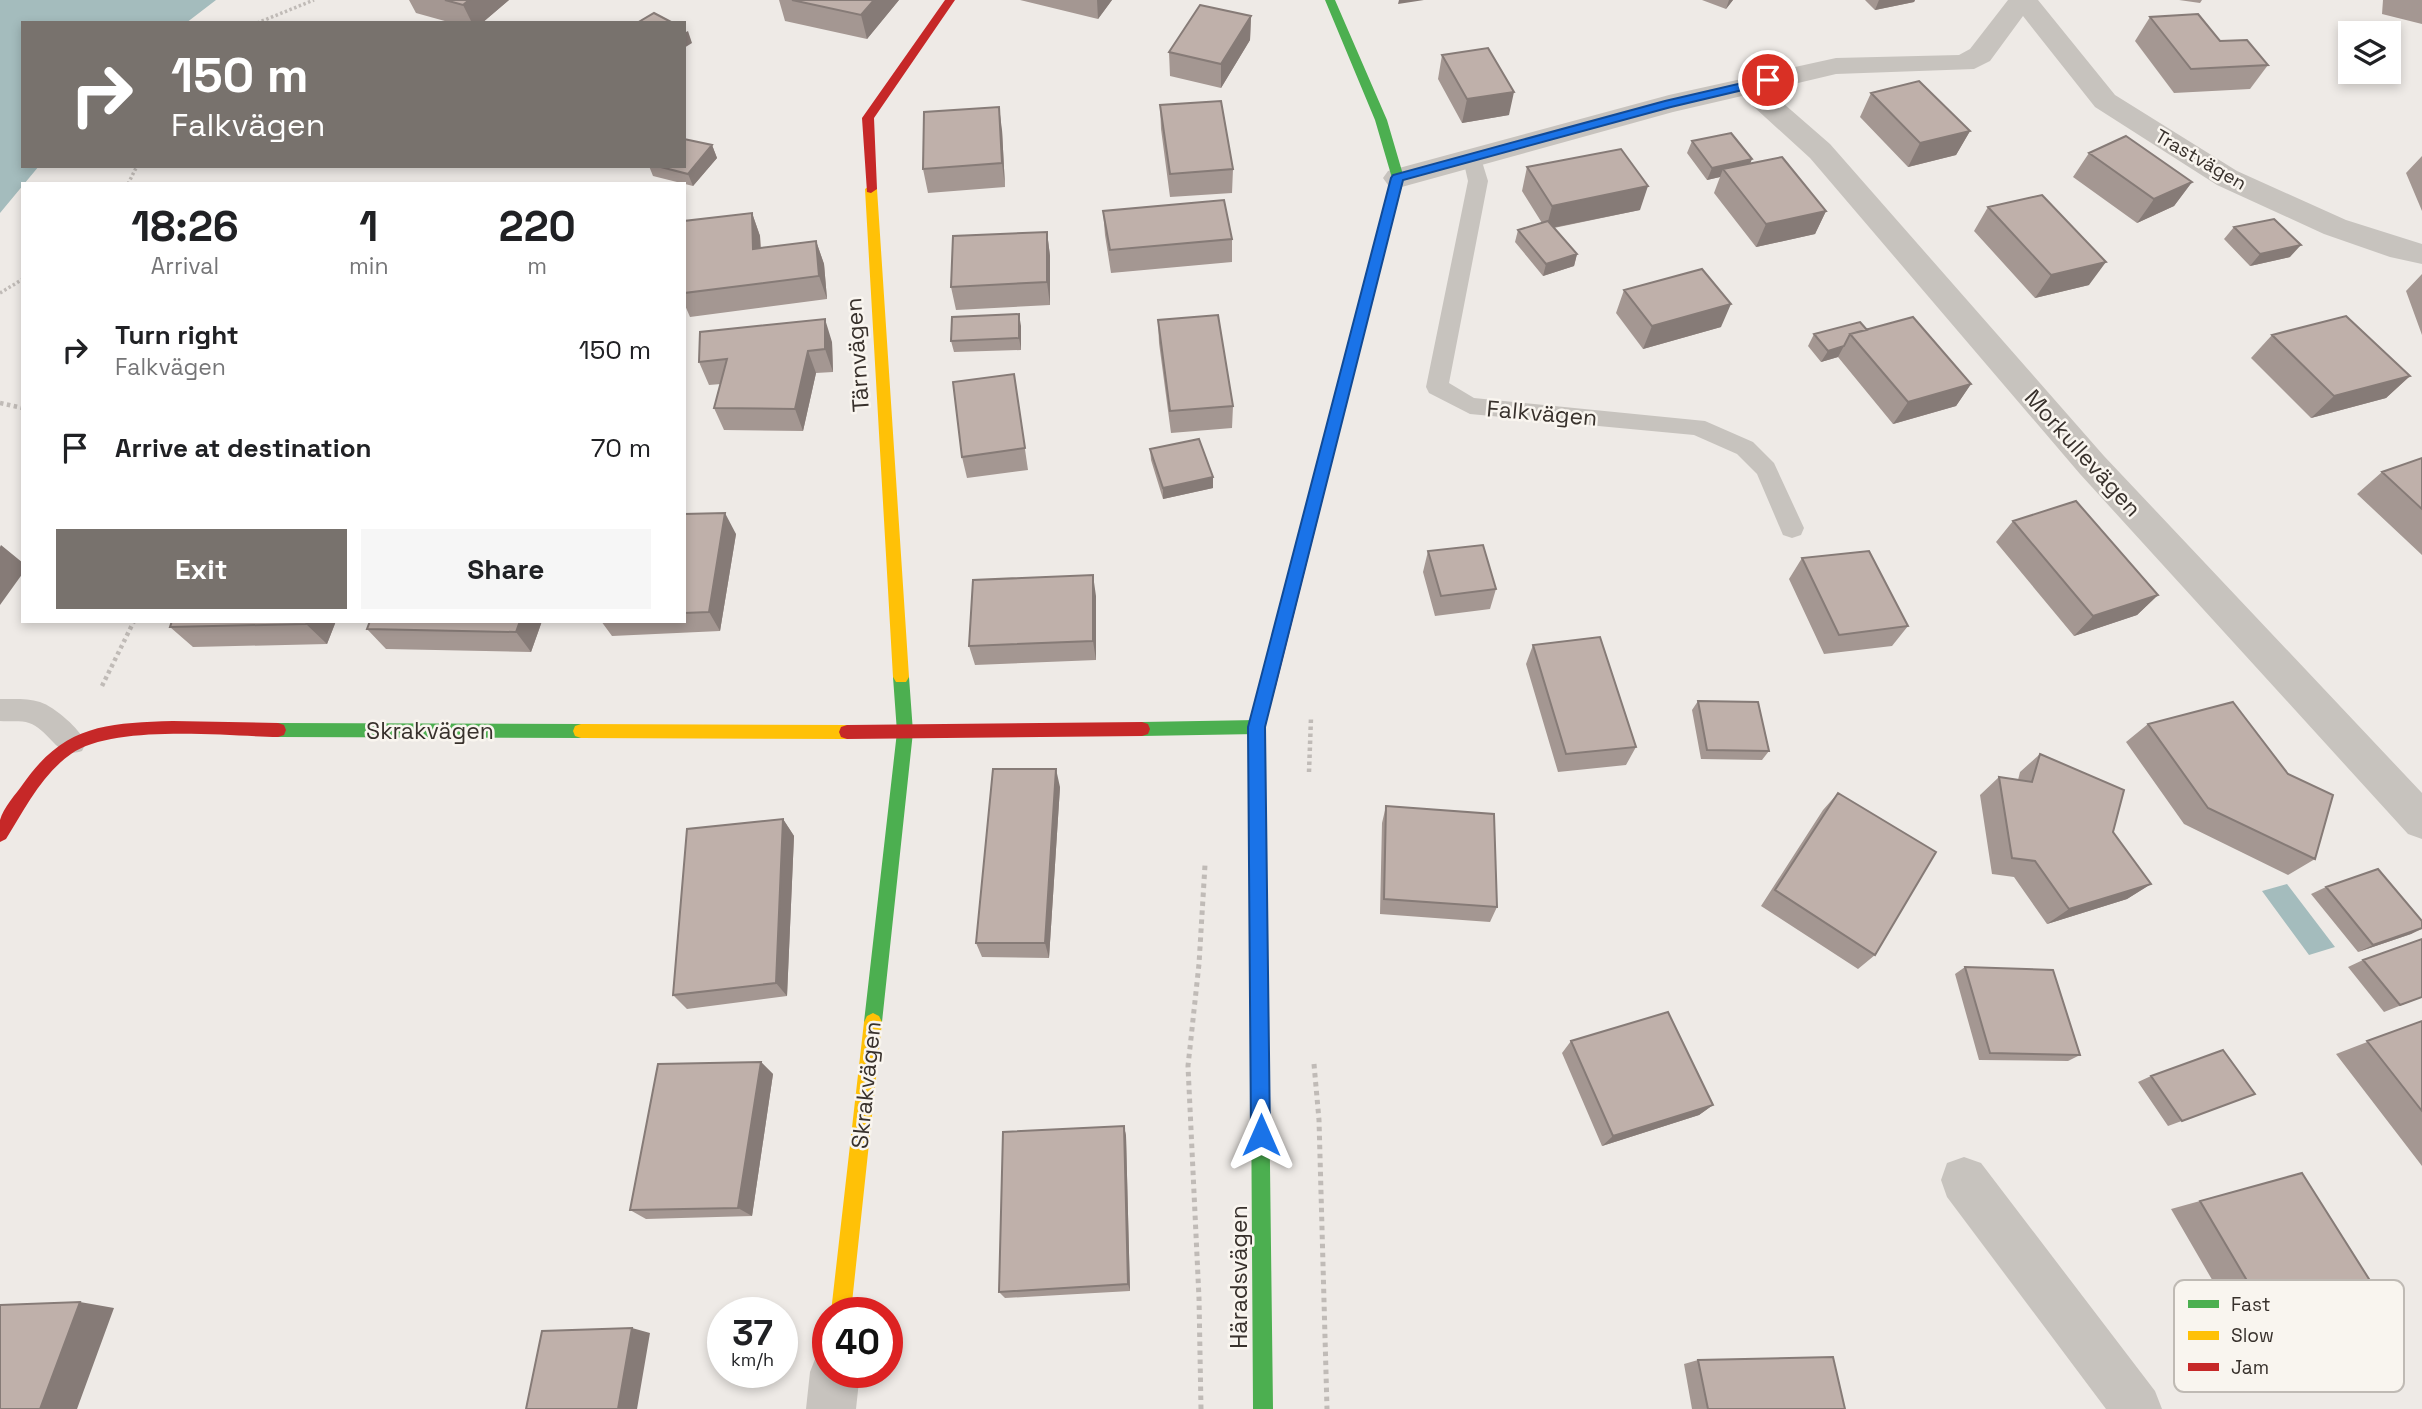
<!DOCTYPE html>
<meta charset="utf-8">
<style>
:root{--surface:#fff;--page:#f6f6f6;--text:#202124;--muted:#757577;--accent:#78726d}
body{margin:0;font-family:"Space Grotesk",sans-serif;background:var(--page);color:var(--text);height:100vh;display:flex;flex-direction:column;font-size:26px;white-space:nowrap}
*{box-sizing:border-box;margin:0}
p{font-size:23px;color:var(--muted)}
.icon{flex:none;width:38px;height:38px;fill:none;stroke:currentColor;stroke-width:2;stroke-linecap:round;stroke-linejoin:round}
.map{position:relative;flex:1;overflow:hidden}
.side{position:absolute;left:21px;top:182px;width:665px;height:441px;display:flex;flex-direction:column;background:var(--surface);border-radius:0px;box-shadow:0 4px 10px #0003}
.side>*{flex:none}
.banner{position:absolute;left:21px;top:21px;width:665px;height:147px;border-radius:0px;box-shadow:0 4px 10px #0003;background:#78726d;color:#fff;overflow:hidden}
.tools{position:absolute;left:2338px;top:21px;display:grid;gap:14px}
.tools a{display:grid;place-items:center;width:63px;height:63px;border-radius:0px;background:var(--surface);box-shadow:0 4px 10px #0003;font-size:35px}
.speed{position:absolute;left:707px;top:1297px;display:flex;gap:14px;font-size:35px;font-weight:700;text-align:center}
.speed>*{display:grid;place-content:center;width:91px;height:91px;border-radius:50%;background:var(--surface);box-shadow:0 4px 10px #0003;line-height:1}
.speed small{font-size:18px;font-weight:400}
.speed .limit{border:10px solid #d22;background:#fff;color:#111}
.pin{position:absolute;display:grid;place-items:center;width:60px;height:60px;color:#fff;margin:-30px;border:4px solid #fff;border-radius:50%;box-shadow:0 2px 7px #0007}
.me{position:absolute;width:77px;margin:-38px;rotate:0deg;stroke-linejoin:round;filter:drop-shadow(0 0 5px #0008)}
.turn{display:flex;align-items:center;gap:24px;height:147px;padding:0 35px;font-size:32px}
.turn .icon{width:91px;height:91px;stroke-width:2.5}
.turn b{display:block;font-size:49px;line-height:60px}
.eta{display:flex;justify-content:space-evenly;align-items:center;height:119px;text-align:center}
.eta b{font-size:42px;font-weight:800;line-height:49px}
.primary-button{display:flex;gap:14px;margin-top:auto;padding:14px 35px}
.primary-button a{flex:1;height:80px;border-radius:0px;background:var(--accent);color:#fff;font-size:28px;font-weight:800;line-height:80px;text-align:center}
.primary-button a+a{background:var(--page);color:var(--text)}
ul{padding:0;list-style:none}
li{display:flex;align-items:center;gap:21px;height:98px;padding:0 35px}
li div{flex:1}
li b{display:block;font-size:26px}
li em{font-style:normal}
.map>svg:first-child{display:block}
.water{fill:#a4bcbd}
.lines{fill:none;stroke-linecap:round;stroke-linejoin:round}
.path-far2{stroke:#c0bbb7;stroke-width:3.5;stroke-dasharray:2.5 2.5;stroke-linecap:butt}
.path-far1{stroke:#c0bbb7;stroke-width:4.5;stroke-dasharray:3.5 3.5;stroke-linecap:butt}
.path{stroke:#c0bbb7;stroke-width:5;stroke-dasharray:4.5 4.5;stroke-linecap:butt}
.lane{fill:#c7c3be;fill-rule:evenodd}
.street{fill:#c7c3be;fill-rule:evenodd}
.fast{fill:#4caf50;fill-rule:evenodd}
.slow{fill:#ffc107;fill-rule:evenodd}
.jam{fill:#c62828;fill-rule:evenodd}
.wall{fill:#a49792}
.shaded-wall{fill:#867b77}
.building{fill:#bfb0aa;stroke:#867b77;stroke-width:2}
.route{fill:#1a73e8;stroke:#114b97;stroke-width:2}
.labels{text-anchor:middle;stroke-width:5;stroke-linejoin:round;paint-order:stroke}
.far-street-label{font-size:19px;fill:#38312c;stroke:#f9f5ef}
.street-label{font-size:23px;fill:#38312c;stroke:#f9f5ef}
.key{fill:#f9f5ef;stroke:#bfbab4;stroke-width:2}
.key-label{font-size:19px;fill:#38312c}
</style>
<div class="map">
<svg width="2422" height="1409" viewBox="0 0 2422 1409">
<rect width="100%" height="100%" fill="#eeeae6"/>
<path class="water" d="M0,0H216L186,23H23V166H39L0,213Z
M2287,884L2335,947L2309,955L2262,891Z"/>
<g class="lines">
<path class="path-far2" d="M257,23L314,0
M128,184L137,166
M0,293L23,279"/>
<path class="path-far1" d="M0,403L23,408
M102,686L134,621
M1309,772L1311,718"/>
<path class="path" d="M1314,1064L1319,1120L1327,1409
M1201,1409L1199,1298L1188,1066L1199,964L1205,865"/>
<path class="lane" d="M1473,153L1480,155L1488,181L1449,383L1474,398L1705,421L1753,442L1774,463L1804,528L1801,535L1792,538L1783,535L1757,474L1737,454L1694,435L1470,414L1429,393L1426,387L1468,181L1463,159L1466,155Z
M0,699C13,699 28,698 40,702C55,707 80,729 86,743L82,751C57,760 50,730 29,723C21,720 9,722 0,721Z"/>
<path class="street" d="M2008,0H2038L2115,95L2237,171L2346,220L2422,244V264L2390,257L2324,234L2217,185L2095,107L2023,16L1990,61L1974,69L1836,74L1768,90L1830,144L2104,456L2422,793V839L2408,834L2080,474L1810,158L1742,96L1673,112L1398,188L1388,185L1383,178L1388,171L1669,95L1836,58L1959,55L1970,49Z
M1964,1157L1981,1163L2155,1391L2162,1409H2106L1947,1197L1941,1180L1947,1163Z
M828,1350V1372H860L856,1409H806L810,1372L817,1354Z"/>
<path class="fast" d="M1325,0H1335L1387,120L1404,178L1381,267L1375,271L1369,267L1392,178L1375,120Z
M901,670L906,672L909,677L913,732L882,1022L879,1028L873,1031L867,1028L864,1022L897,732L893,677L896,672Z
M1257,720L1263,722L1265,727L1263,732L1257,734L1142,736L1136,734L1134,729L1136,724L1142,722Z
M278,723L581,724L587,726L589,731L587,736L581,738L278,737L272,735L270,730L272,725Z
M1260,1076L1267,1078L1269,1085L1273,1409H1253L1251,1085L1253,1078Z"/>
<path class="slow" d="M871,185L877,189L909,677L906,682H896L893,677L865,189Z
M1268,679L1274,681L1276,686L1265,727L1269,1085L1267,1092L1260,1094L1253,1092L1251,1085L1249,727L1260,686L1262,681Z
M581,724L847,725L853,727L855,732L853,737L847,739L581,738L575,736L573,731L575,726Z
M873,1013L879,1016L882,1022L851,1312H831L864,1022L867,1016Z"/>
<path class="jam" d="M945,0H955L874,118L877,189L871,193L867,192L862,118Z
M1375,263L1381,267L1276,686L1274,691H1262L1260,686L1369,267Z
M173,721L278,723L284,725L286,730L284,735L278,737C226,736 113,724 71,754C42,774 24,810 6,839L0,842C0,835 0,826 0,820C3,808 16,794 23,784C64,725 106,723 173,721Z
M1142,722L1148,724L1150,729L1148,734L1142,736L847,739L841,737L839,732L841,727L847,725Z"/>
</g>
<path class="wall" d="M409,0H509L482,23H452L416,13Z
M779,0H899L867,39L785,21Z
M1020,0H1112L1098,19Z
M1702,0H1733L1726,9Z
M1865,0H1915L1914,2L1875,10Z
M2179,0H2202L2200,3Z
M2383,0H2422V24L2382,14Z
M1251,16L1250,40L1221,88L1170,76L1169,52Z
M2150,17L2220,41L2268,65L2250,89L2174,93L2135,41Z
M1442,55L1509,115L1462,123L1438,79Z
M1871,93L1970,131L1956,155L1908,167L1860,117Z
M1160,105L1233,169L1232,193L1170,197L1161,129Z
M1002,130L1005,187L928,193L923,169Z
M1692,141L1750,163L1826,211L1815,234L1756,247L1714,193L1720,177L1707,180L1687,153Z
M712,145L717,158L693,186L653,176L649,166H684Z
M2089,153L2192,182L2174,206L2137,223L2073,177Z
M2422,156V211L2406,173Z
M1527,167L1640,210L1554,228L1577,254L1574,266L1543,276L1515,242L1518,230L1542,223L1522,191Z
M1988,207L2089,285L2035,298L1974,231Z
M1103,211L1232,239V262L1111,273L1105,235Z
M752,213L760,236L761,248L816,241L824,264L827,299L690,317L684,303V221Z
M2234,227L2290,257L2250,266L2224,239Z
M1047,232L1050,256V305L956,310L951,287Z
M2422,274V335L2406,291Z
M1624,290L1721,327L1643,349L1616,313Z
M1158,320L1233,406L1232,428L1171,433L1159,343Z
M1021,326V350L954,352L951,341Z
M1867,330L1971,384L1956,406L1893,424L1838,357L1821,362L1808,346L1814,334Z
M2272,335L2410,376L2386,398L2311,418L2251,358Z
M832,342L833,372L816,373L803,431L724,430L714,408L721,384L709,385L699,362Z
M1014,374L1028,470L967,478L962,457Z
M1150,449L1213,477V488L1163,499L1151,460Z
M2422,458V555L2357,494L2382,472Z
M684,514L736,534L720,631L612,636L601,621H684Z
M2013,521L2158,595L2137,615L2074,636L1996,542Z
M1428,551L1496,589L1490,609L1435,616L1423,572Z
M1802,558L1908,626L1892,646L1824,654L1789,579Z
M1096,596V660L975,665L969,646Z
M336,621L327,644L193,647L170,627Z
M542,621L531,652L386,649L367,629Z
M1533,645L1636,747L1626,765L1558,772L1526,664Z
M1698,701L1769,751L1762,760L1701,759L1692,710Z
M2148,724L2288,774L2315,859L2288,875L2184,824L2126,742Z
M2040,754L2113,832L2151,884L2127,899L2047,924L2014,877L1992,874L1980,795L1999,777L2018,780L2020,772Z
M1060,787L1049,958L982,957L976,943Z
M1838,793L1875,955L1858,969L1761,906L1823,810Z
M1386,806L1497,907L1490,922L1380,914L1382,823Z
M783,819L794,836L787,996L687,1009L673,995Z
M2326,887L2422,921V929L2411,934L2358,952L2311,894Z
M2363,960L2422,997L2384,1012L2348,967Z
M1965,967L2080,1055L2068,1061L1979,1060L1955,974Z
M2422,1021V1166L2336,1054Z
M1571,1041L1713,1105L1699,1115L1602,1146L1562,1053Z
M761,1062L773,1074L752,1216L646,1219L630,1210Z
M2151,1076L2255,1094L2168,1126L2138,1082Z
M1124,1126L1126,1136L1130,1291L1005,1298L999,1292Z
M2200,1201L2275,1328L2243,1333L2171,1209Z
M1698,1360L1845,1409H1692L1684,1364Z"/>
<path class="shaded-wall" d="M469,0H509L482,23H472L463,5Z
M874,0H899L867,39L861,15Z
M1097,0H1112L1098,19Z
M1399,0H1424L1398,4Z
M1729,0H1733L1726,9Z
M1879,0H1915L1914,2L1875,10Z
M1251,16L1250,40L1221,88V64Z
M688,31L692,43L684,48V33Z
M1514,92L1509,115L1462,123L1467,99Z
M999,107L1002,130L1005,187L1002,163Z
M1970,131L1956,155L1908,167L1920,143Z
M712,145L717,158L693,186L688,174Z
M1752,159L1747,172L1723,169L1720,177L1707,180L1712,168Z
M2192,182L2174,206L2137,223L2154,199Z
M1648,186L1640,210L1546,229L1552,206Z
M1826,211L1815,234L1756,247L1766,224Z
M752,213L760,236L761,272L753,249Z
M1047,232L1050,256V305L1047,282Z
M816,241L824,264L827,299L819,276Z
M2301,245L2290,257L2250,266L2260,254Z
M1577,254L1574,266L1543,276L1546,264Z
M2106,262L2089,285L2035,298L2051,275Z
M1731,304L1721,327L1643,349L1652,326Z
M1019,314L1021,326V350L1019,338Z
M825,319L832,342L833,372L825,349Z
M1844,346L1838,357L1821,362L1828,351Z
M808,351L816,373L803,431L795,409Z
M2410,376L2386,398L2311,418L2334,396Z
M1971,384L1956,406L1893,424L1908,402Z
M1213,477V488L1163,499V488Z
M725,513L736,534L720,631L709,612Z
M1,545L23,563V573L0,605V547Z
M1093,575L1096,596V660L1093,641Z
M2158,595L2137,615L2074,636L2093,616Z
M308,621H336L327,644L306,624Z
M520,621H542L531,652L516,632Z
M1056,769L1060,787L1049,958L1045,943Z
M783,819L794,836L787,996L776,983Z
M2151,884L2127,899L2047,924L2069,909Z
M2422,928L2411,934L2358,952L2373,945Z
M761,1062L773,1074L752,1216L738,1208Z
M1713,1105L1699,1115L1602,1146L1613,1136Z
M1124,1126L1126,1136L1130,1291L1128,1284Z
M80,1302L114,1308L77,1409H40Z
M632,1328L650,1333L637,1409H618Z"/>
<path class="building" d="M445,0H469L463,5Z
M792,0H874L861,15Z
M1200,5L1251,16L1221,64L1169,52Z
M654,13L673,23H637Z
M2198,14L2220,41L2247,40L2268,65L2191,69L2150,17Z
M1488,48L1514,92L1467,99L1442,55Z
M1919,81L1970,131L1920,143L1871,93Z
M1221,101L1233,169L1170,174L1160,105Z
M999,107L1002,163L923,169L924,112Z
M1731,133L1752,159L1712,168L1692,141Z
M2126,136L2192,182L2154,199L2089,153Z
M684,139L712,145L688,174L657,166H684Z
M1621,149L1648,186L1552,206L1527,167Z
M1782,157L1826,211L1766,224L1723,169Z
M2042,195L2106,262L2051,275L1988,207Z
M1224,200L1232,239L1110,250L1103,211Z
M752,213L753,249L816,241L819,276L684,293V221Z
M2274,219L2301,245L2260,254L2234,227Z
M1548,221L1577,254L1546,264L1518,230Z
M1047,232V282L951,287L953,236Z
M1702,269L1731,304L1652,326L1624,290Z
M1019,314V338L951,341L952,317Z
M1218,315L1233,406L1170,411L1158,320Z
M2346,316L2410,376L2334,396L2272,335Z
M1913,317L1971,384L1908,402L1850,334Z
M825,319V349L808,351L795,409L714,408L727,359L699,362L700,332Z
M1860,322L1867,330L1850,334L1844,346L1828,351L1814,334Z
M1014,374L1025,448L962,457L953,382Z
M1199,439L1213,477L1163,488L1150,449Z
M2422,458V509L2382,472Z
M2076,501L2158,595L2093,616L2013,521Z
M725,513L709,612L684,613V514Z
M1483,545L1496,589L1441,596L1428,551Z
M1869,551L1908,626L1839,635L1802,558Z
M1093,575V641L969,646L973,580Z
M172,621H308L306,624L170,627Z
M370,621H520L516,632L367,629Z
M1600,637L1636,747L1566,754L1533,645Z
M1698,701L1758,702L1769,751L1707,750Z
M2233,702L2288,774L2333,795L2315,859L2208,808L2148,724Z
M2040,754L2124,790L2113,832L2151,884L2069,909L2035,861L2012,858L1999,777L2032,782Z
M993,769H1056L1045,943H976Z
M1838,793L1936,852L1875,955L1775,890Z
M1386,806L1494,814L1497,907L1384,899Z
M783,819L776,983L673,995L687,829Z
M2378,869L2422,921V928L2373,945L2326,887Z
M2422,939V997L2400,1005L2363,960Z
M1965,967L2053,970L2080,1055L1990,1053Z
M1668,1012L1713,1105L1613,1136L1571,1041Z
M2422,1021V1111L2367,1041Z
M2223,1050L2255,1094L2182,1121L2151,1076Z
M761,1062L738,1208L630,1210L658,1064Z
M1124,1126L1128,1284L999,1292L1003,1132Z
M2302,1173L2381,1298L2275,1328L2200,1201Z
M80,1302L40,1409H0V1305Z
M632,1328L618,1409H526L542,1331Z
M1833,1357L1845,1409H1708L1698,1360Z"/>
<path class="route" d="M1768,77L1774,80L1772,83L1671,107L1403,180L1265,727L1270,1135L1267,1141L1261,1144L1254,1141L1251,1135L1248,727L1391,178L1393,175L1665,101Z"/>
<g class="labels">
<g class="far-street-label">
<text transform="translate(2201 159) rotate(30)" y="7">Trastvägen</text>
</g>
<g class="street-label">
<text transform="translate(857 355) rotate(-94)" y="8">Tärnvägen</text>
<text transform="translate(1542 413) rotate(5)" y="8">Falkvägen</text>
<text transform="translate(2083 453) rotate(48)" y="8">Morkullevägen</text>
<text x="430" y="739">Skrakvägen</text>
<text transform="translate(866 1085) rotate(-84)" y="8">Skrakvägen</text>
<text transform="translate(1239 1277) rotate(-90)" y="8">Häradsvägen</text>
</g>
</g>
<rect x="2174" y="1280" width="230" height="112" rx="10" class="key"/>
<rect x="2188" y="1300" width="31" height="8" fill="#4caf50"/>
<rect x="2188" y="1331" width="31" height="9" fill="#ffc107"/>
<rect x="2188" y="1363" width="31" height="8" fill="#c62828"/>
<g class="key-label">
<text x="2231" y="1311">Fast</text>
<text x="2231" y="1342">Slow</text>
<text x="2231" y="1374">Jam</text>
</g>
</svg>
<div class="tools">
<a><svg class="icon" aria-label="layers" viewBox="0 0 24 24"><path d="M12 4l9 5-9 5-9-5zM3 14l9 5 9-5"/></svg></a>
</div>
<div class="speed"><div>37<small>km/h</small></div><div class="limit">40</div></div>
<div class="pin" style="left:1768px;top:80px;background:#d93025"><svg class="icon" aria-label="arrive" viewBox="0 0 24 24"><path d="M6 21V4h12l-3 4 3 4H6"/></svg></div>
<svg class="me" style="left:1261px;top:1135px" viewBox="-20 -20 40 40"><path d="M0-17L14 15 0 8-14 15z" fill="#1a73e8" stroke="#fff" stroke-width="4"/></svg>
<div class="banner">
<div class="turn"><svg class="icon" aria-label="right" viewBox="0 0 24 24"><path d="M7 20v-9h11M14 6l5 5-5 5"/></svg><div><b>150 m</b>Falkvägen</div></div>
</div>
<section class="side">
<div class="eta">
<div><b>18:26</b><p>Arrival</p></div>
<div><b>1</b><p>min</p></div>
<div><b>220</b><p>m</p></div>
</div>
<ul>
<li><svg class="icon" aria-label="right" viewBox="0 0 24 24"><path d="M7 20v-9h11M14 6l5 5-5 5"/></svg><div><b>Turn right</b><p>Falkvägen</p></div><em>150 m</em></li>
<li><svg class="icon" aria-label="arrive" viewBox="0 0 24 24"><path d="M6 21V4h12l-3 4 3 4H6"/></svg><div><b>Arrive at destination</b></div><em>70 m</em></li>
</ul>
<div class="primary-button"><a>Exit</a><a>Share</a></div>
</section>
</div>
